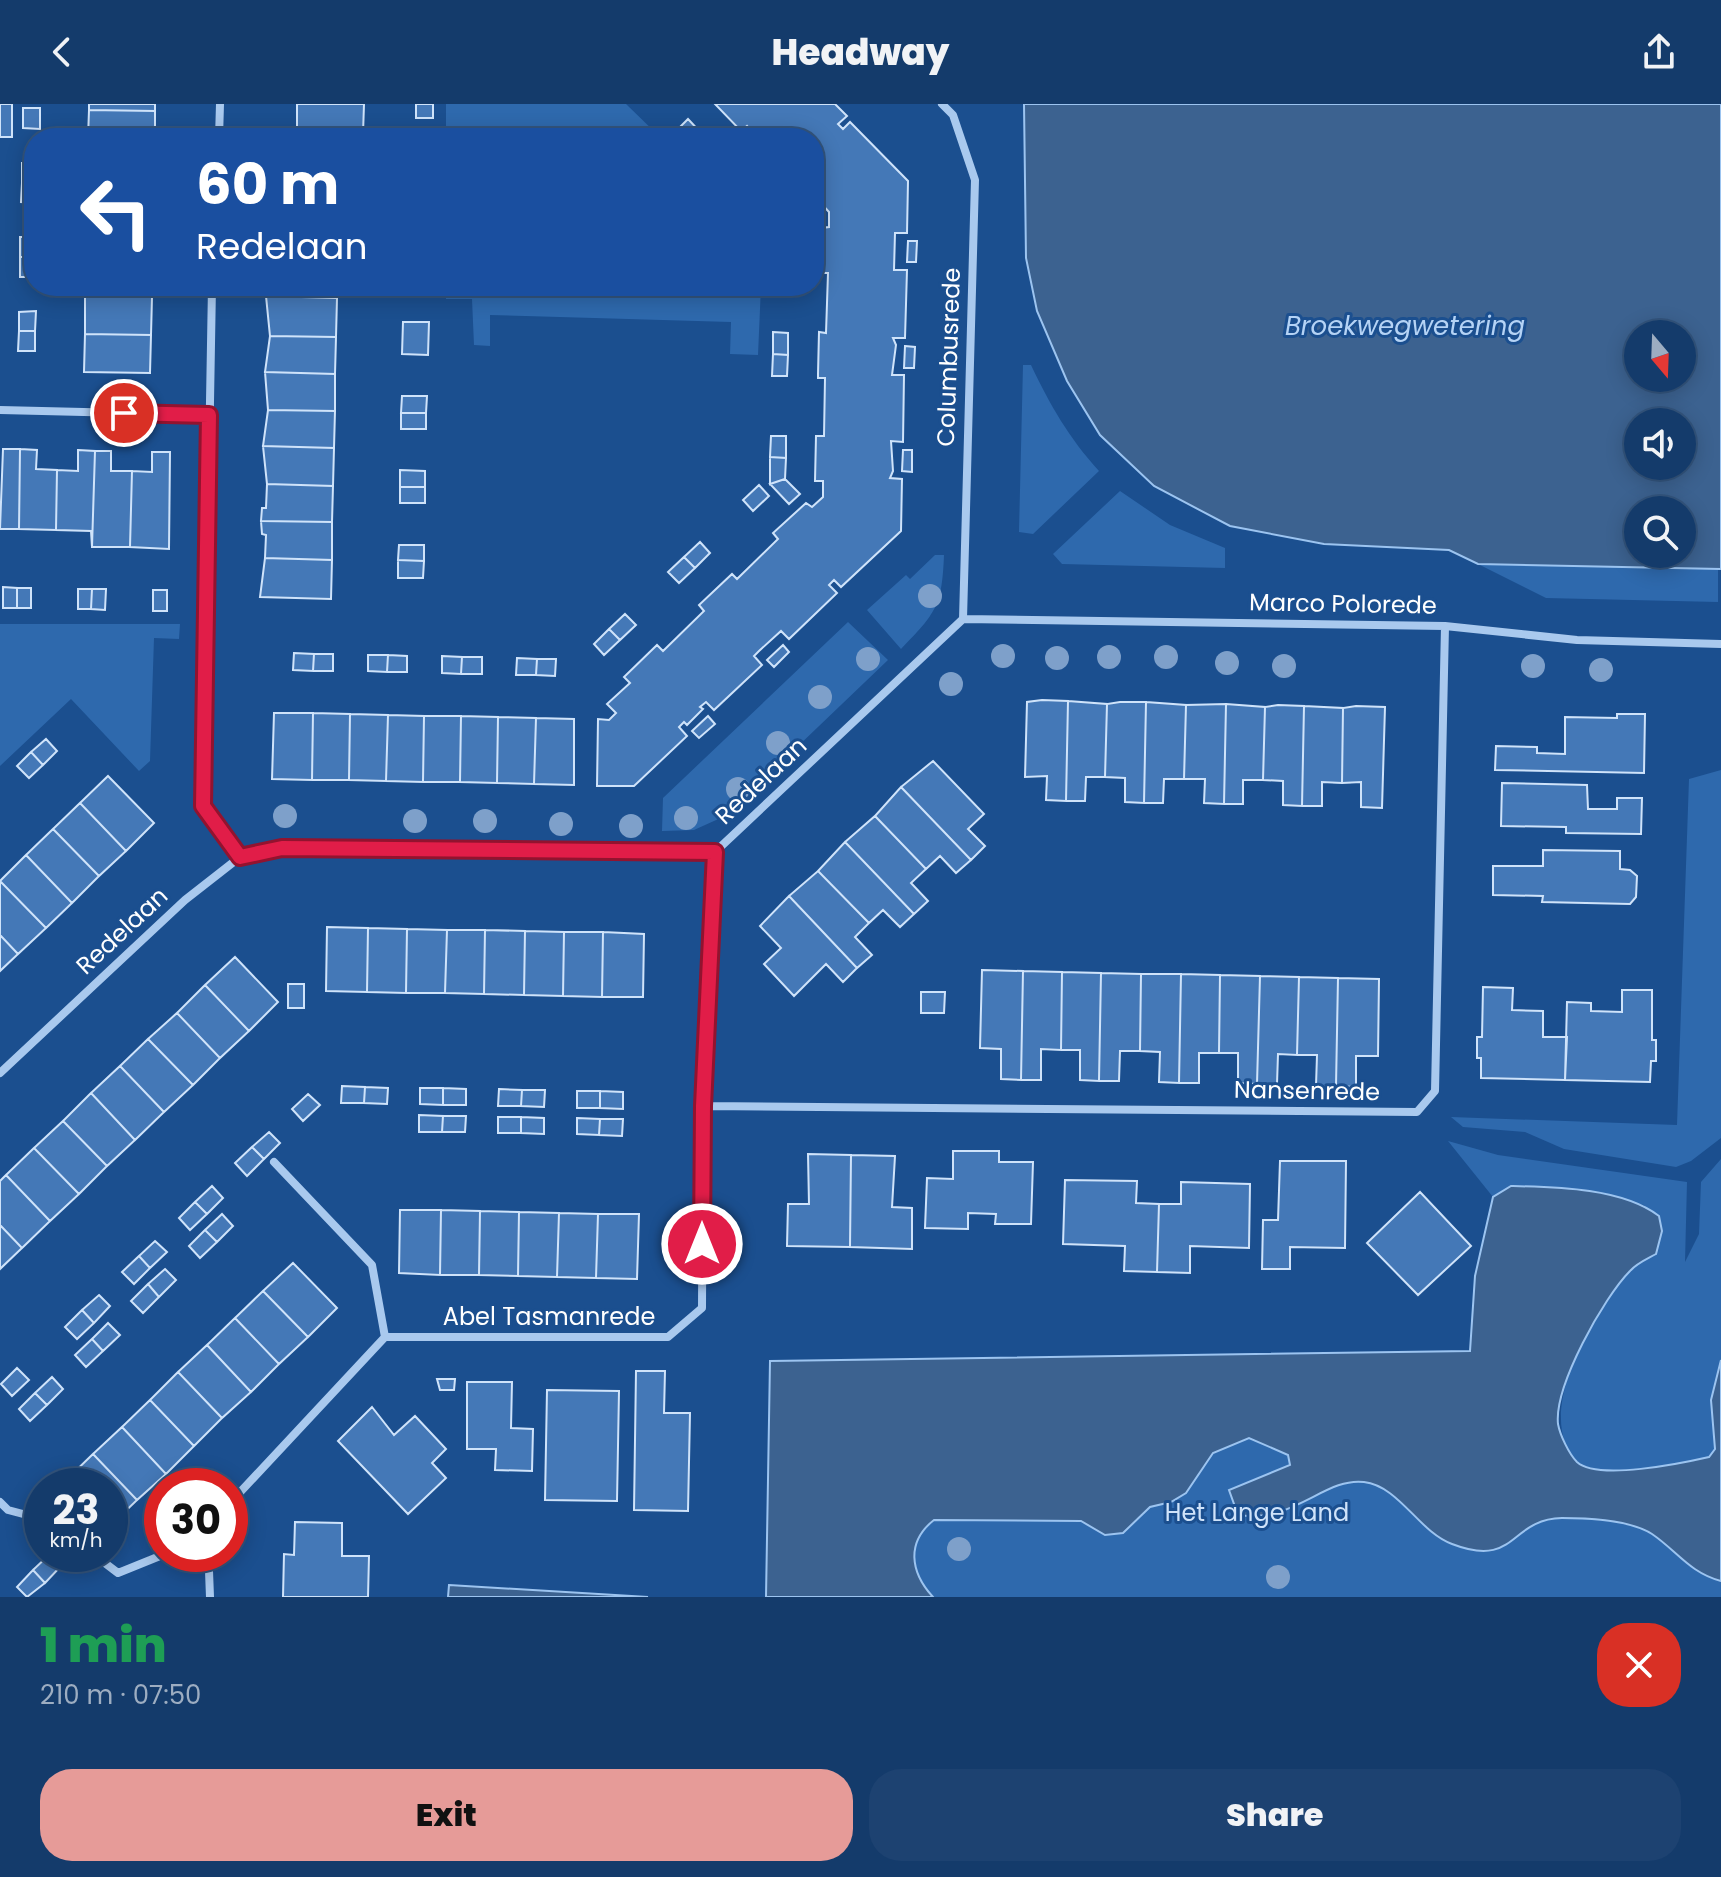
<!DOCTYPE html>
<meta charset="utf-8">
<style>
:root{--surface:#143b6b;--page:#1d4271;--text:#f1f3f6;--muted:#9dadc1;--line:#33557e;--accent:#e69b98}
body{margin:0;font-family:Poppins,sans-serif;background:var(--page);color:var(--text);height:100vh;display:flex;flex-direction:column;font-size:30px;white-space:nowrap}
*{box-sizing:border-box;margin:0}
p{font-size:26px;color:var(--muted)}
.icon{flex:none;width:44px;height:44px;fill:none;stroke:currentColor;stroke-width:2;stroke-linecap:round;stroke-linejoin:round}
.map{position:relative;height:1493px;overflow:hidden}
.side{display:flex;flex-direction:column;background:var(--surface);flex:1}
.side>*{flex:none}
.banner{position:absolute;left:24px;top:24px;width:800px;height:168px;border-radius:32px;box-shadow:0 4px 20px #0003,0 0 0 2px var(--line);background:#1a4fa0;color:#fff;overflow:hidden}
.needle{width:52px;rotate:161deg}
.controls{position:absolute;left:1624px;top:216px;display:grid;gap:16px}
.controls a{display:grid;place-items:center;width:72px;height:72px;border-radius:50%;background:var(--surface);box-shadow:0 4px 20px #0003,0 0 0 2px var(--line);font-size:40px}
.speed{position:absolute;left:24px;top:1364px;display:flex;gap:16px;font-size:40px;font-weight:700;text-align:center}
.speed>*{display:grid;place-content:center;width:104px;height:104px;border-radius:50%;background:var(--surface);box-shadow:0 4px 20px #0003,0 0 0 2px var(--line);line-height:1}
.speed small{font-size:20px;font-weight:400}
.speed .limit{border:12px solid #d22;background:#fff;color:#111}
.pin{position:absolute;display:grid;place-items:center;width:68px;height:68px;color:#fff;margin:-34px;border:4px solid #fff;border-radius:50%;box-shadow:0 2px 8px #0007}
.me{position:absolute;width:88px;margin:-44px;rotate:0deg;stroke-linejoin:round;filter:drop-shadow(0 0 6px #0008)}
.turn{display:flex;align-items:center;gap:28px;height:168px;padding:0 40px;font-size:36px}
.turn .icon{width:104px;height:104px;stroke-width:2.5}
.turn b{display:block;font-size:56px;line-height:68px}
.round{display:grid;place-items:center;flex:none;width:84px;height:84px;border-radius:32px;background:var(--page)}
.overview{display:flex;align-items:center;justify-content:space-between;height:136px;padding:0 40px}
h1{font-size:48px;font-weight:800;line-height:60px;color:#1e9e55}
.action{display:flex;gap:16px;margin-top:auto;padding:16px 40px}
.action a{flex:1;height:92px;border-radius:32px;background:var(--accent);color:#111;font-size:32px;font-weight:800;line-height:92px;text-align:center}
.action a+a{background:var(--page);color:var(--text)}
header{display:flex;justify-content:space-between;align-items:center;height:104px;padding:0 40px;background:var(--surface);font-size:36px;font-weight:800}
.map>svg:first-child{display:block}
.green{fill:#2e69ad}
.water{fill:#3c6290;stroke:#9cc4f0;stroke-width:2;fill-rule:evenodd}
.building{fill:#4478b7;stroke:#cfe3fa;stroke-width:2}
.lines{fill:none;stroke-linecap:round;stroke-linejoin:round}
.street{stroke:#a9c9ee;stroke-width:8}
.tree{fill:#7ea0ca}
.route-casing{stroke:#92132f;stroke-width:20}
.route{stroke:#e11d48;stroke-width:14}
.labels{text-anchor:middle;stroke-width:6;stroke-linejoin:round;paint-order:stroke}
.street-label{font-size:24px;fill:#fff;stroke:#1b4f8f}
.park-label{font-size:24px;fill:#cfe3fa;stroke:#1b4f8f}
.water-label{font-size:26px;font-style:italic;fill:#b5d3f5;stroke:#1b4f8f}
</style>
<header><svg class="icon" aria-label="back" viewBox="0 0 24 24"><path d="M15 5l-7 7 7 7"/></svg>Headway<svg class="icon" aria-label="share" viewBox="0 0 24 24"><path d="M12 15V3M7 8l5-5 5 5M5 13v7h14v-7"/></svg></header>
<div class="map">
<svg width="1721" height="1493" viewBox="0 0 1721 1493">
<rect width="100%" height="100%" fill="#1b4f8f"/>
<path class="green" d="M446,0H626L661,34H446Z
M446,182H761L758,251L730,250L731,218L490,211V242L474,241L472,195H446Z
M1023,261H1031C1050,301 1069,334 1099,367L1033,430L1019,428Z
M1120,387L1170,421L1225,444V464L1062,460L1053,450Z
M935,451H944C942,502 936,509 901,545L867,506L906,471L910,475Z
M1478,460L1718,465V498L1546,494Z
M848,518L888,556L725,712L694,726L662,727L663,694Z
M0,520H180L179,535L154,534L150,657L139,667L71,595L0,662Z
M1721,666V1034L1691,1057L1676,1063L1564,1045L1525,1028L1463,1023L1451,1013L1677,1021L1689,675Z
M1448,1037L1498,1051L1687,1078L1685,1158L1699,1130L1701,1078L1721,1055V1256L1711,1296L1715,1345L1709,1353C1683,1359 1597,1376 1578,1358C1530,1314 1595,1203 1630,1166C1637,1159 1647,1155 1656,1150L1644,1101L1511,1082L1493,1093Z
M1245,1317L1632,1405L1721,1442V1493H933C910,1468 906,1438 935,1416L1081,1417Z"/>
<path class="water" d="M1024,0H1721V465L1478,460L1449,446L1324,440L1230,422L1154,382L1100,331L1067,277L1037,207L1026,154ZM1638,230H1682V274H1638ZM1638,318H1682V362H1638ZM1638,406H1682V450H1638Z
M1511,1082C1557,1083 1622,1084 1659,1112L1662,1127L1656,1150C1647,1155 1637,1159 1630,1167C1604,1193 1554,1282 1558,1320C1560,1331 1569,1350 1577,1358C1597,1377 1683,1359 1709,1353L1715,1345L1711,1296L1721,1256V1477C1690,1469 1677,1447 1652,1430C1630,1416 1588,1414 1562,1414C1509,1415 1517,1465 1452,1440C1419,1428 1399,1382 1364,1378C1325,1373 1293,1420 1238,1411L1229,1386L1290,1361L1288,1351L1249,1334L1213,1349L1186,1389L1171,1398L1150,1403L1123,1429L1105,1431L1081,1417L934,1416C906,1438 910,1468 933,1493H766L770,1257L1470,1247L1475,1172L1493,1093Z
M449,1481L648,1493H448Z"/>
<path class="building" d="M0,0H12V33H0Z
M89,0H155V7L89,6Z
M297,0H364L363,30L297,29Z
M416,0H433V14H416Z
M715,0H835L847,12L838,20L843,25L850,18L908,77L907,129H895L894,166H907L905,234H893L896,241L892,271H904L903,338L891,337L893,367L890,374L902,375L901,427L841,483L834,476L829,481L837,489L789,535L781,527L759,547L754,552L762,561L714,606L706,598L700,603L703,605L687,621L684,618L679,623L687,632L634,682H597L598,615L609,616L616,609L607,600L630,579L624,573L657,541L663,547L704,507L699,501L732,470L737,475L778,435L773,429L806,399L812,403L823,393V377H815L816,332H824L825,274H818V270L819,228L826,229L828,169H820L821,124L829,123V108L818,96L814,100V34H758L747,22L741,27Z
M23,4H40V25L23,24Z
M89,6L155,7V34H88Z
M688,15L703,31L700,34H685L677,26Z
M297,29L363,30V34H297Z
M22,59L34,60V79H22Z
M22,79H34V99L21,98Z
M20,133H34V153H20Z
M908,137H917L916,158H907Z
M20,153H34V173H20Z
M86,182H152V193L85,191Z
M85,191L152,193L151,231L85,230Z
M266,192L337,194L336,233L270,232Z
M36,207L35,227H19V208Z
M403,218H429L428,251L402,250Z
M19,227H35V247H18Z
M773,228L788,229V251L773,250Z
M85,230L151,231L150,269L84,268Z
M270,232L336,233L335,270L265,268Z
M905,242L915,243L914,264H904Z
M773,250L788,251L787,272H772Z
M265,268L335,270V307L268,306Z
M402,292H427L426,309H401Z
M268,306L335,307L334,344L263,342Z
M401,309H426V325H401Z
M771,332H786V354L770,353Z
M263,342L334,344L333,382L267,380Z
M3,345H20L19,425H0Z
M20,345L37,346L36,365L57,366L56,426L19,425Z
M78,346L95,347L92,443L91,427L56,426L57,366L78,367Z
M903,346H912V368L902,367Z
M95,347H111V367H132L130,443H92Z
M152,348H170L169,445L130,443L132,367L152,368Z
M770,353L786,354L785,375L770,380Z
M400,366L425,367V383H400Z
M785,375L800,390L789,400L770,380Z
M267,380L333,382L332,418L261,417L262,404H266Z
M759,381L769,392L753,407L743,396Z
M400,383H425V399H400Z
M261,417L332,418V456L265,454L266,431L262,430Z
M700,438L710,449L695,464L684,453Z
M399,441H424V457L398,456Z
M684,453L695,464L679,479L668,468Z
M265,454L332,456L331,495L260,493Z
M398,456L424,457L423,474H398Z
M3,483L17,484V504H3Z
M17,484H31V504H17Z
M78,485H92L91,505H78Z
M92,485H106L105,506L91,505Z
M153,486H167V507H153Z
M625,510L636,521L620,536L609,525Z
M609,525L620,536L604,551L594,540Z
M783,541L789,548L774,563L767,556Z
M294,549L314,550L313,567L293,566Z
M314,550H333V567H313Z
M368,551H388L387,568L368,567Z
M388,551L407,552V568H387Z
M442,552L462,553L461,570L442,569Z
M462,553H482V570H461Z
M517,554L537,555L536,571H516Z
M537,555H556L555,572L536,571Z
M1042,596L1068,597L1066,697L1046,696L1047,672L1025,673L1027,598Z
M1068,597L1107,600L1105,673H1086L1085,697H1066Z
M1120,598H1146L1144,699L1125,698V674L1105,673L1107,600Z
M1146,598L1186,601L1184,675H1164L1163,699H1144Z
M1226,600L1224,700L1204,699L1205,675H1184L1186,601Z
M1226,600L1265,603L1263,676H1243V700H1224Z
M1278,601L1304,602L1302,702L1283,701V677L1263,676L1265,603Z
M1304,602L1343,604L1342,679L1322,678V702H1302Z
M1356,602L1385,603L1382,704L1361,703V678L1342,679L1343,604Z
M274,609H313L312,676L272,675Z
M313,609L350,610L349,676H312Z
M350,610L388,611L386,677L349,676Z
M1617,610H1645L1644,669L1495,666L1496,642L1537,643V649L1565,650V613L1617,614Z
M388,611L424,612L423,678L386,677Z
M424,612H461L460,678H423Z
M461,612L498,613L497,679L460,678Z
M708,612L715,620L699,634L692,627Z
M498,613L536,614L534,680L497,679Z
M536,614L574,615V681L534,680Z
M46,635L57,647L43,661L31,648Z
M31,648L43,661L29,674L17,662Z
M933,657L984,710L968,725L985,742L971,756L901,683Z
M108,672L154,719L126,747L80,699Z
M1502,679L1587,681L1588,705H1617V694H1642L1641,730L1566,729V723L1501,722Z
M901,683L971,756L956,769L940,752L926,765L875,712Z
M80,699L126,747L99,772L53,725Z
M875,712L926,765L911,779L928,797L914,810L845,738Z
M53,725L99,772L72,799L26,751Z
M845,738L914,810L900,823L883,806L869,819L818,767Z
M1543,746L1620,747V765L1630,766L1637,772L1636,793L1630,800L1542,798L1543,792L1493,791V762H1543Z
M26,751L72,799L46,824L0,777Z
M818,767L869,819L855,833L872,851L857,864L789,792Z
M0,777L46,824L18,850L0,831Z
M789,792L857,864L843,878L826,860L794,892L764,860L781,844L760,822Z
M327,823L368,824L367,888L326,887Z
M368,824L407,825L406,889L367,888Z
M407,825L447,826L445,889H406Z
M447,826H485L484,890L445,889Z
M485,826L525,827L524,891L484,890Z
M525,827L564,828L563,892L524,891Z
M564,828H603L602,893L563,892Z
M603,828L644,830L643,893H602Z
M0,831L18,850L0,867Z
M235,853L278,898L249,927L205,881Z
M982,866L1023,867L1021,976L1001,975V945L980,944Z
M1023,867L1062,868L1061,946L1041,945V976H1021Z
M1062,868L1101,869L1099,977L1080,976V946H1061Z
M1101,869L1141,870L1140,947H1120L1119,977H1099Z
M1141,870H1181L1179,979L1159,978L1160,948L1140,947Z
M1181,870L1220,871L1219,949H1199V979H1179Z
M1220,871L1260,872L1257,980L1238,979V949H1219Z
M1260,872L1299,873L1297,951L1278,950L1277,980H1257Z
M1299,873L1338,874L1336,982H1316L1317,951H1297Z
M1338,874L1379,875L1378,952H1356V983L1336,982Z
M288,880H304V904H288Z
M205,881L249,927L220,954L177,909Z
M1483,883L1513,884L1512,906L1543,907V933H1567L1565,976L1481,974V954H1477V933H1482Z
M1622,886H1652V936H1656V957H1651L1650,978L1565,976L1567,898L1591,899V907L1622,908Z
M921,888H945L944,909H921Z
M177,909L220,954L193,981L148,935Z
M148,935L193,981L164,1008L120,962Z
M120,962L164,1008L135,1036L91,989Z
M342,982L365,983L364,999H341Z
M365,983L388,984L387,1000L364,999Z
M420,984H443V1001L420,1000Z
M443,984L466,985V1001H443Z
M499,985L522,986L521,1002H498Z
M522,986H545L544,1003L521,1002Z
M577,987H600V1004H577Z
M600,987L623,988V1005L600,1004Z
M91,989L135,1036L107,1062L63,1017Z
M308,990L320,1001L303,1017L292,1005Z
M419,1011L443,1012L442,1028H419Z
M443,1012H466L465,1028H442Z
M498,1013H521V1029H498Z
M521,1013L544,1014V1030L521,1029Z
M577,1014L600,1015L599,1031L577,1030Z
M600,1015H623L622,1032L599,1031Z
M63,1017L107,1062L79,1090L34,1044Z
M269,1028L280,1039L264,1055L252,1043Z
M252,1043L264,1055L247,1072L235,1059Z
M34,1044L79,1090L50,1117L6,1071Z
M953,1047H999V1058H1033L1031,1120H995L996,1110L968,1109V1125L925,1124L927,1074L953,1075Z
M808,1050L851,1051L850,1143L787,1142L788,1100H809Z
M851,1051L895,1052L892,1103L912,1104V1145L850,1143Z
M1280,1057H1346L1345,1144L1290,1143V1165H1262L1263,1116H1278Z
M6,1071L50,1117L22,1144L0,1121V1077Z
M1065,1076L1137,1077L1136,1099L1159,1100L1157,1168L1124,1167L1125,1142L1063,1140Z
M1181,1078L1250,1080L1249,1144L1190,1142V1169L1157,1168L1159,1100H1181Z
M212,1082L223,1094L207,1110L195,1098Z
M1420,1088L1471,1142L1418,1191L1367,1139Z
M195,1098L207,1110L190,1126L179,1114Z
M400,1106H441L440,1171L399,1169Z
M441,1106L480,1107L479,1171H440Z
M480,1107L519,1108L518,1172L479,1171Z
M519,1108L559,1109L557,1173L518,1172Z
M559,1109L598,1110L596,1174L557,1173Z
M222,1110L233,1122L217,1138L205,1126Z
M598,1110H639L637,1175L596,1174Z
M0,1121L22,1144L0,1165Z
M205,1126L217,1138L200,1154L189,1142Z
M155,1137L167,1148L150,1164L139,1152Z
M139,1152L150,1164L134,1180L122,1168Z
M293,1159L337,1204L308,1233L263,1187Z
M165,1165L176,1176L159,1193L148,1180Z
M148,1180L159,1193L143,1209L131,1197Z
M263,1187L308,1233L279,1260L235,1214Z
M99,1191L110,1202L94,1219L82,1206Z
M82,1206L94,1219L77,1235L65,1223Z
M235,1214L279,1260L251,1288L207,1241Z
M108,1219L120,1231L103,1247L92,1235Z
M92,1235L103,1247L86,1263L75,1251Z
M207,1241L251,1288L222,1314L178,1268Z
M17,1264L29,1276L12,1292L1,1280Z
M636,1267H665L664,1309H690L688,1407L634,1406Z
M178,1268L222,1314L194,1342L150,1296Z
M52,1273L63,1285L47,1301L35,1289Z
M437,1275H455L454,1286H440Z
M467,1278H512L511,1324L533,1325L532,1367L495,1366L496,1345H467Z
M547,1286L619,1287L617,1397L545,1396Z
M35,1289L47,1301L30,1317L19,1305Z
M150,1296L194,1342L166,1370L122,1323Z
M372,1303L394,1331L415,1312L446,1345L432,1359L446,1374L408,1410L338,1337Z
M122,1323L166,1370L137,1396L93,1350Z
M93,1350L137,1396L110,1422V1382H67L64,1378Z
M295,1418L342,1419V1452H369L368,1493H283L284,1450L294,1451Z
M50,1450L61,1462L45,1479L33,1466Z
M33,1466L45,1479L27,1493L17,1483Z"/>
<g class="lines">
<path class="street" d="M942,0L953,11L975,76L963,515
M219,34L220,0
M212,182L203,702L240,753
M0,306L209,311
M963,515L1445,522L1577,536L1721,540
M0,969L185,796L240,753L282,744L715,748L963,515
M703,1002L1417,1008L1435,987L1445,522
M274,1058L372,1161L385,1233H668L702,1204L703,1002L715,748
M0,1398L8,1406L42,1415
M230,1399L385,1233
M93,1450L118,1469L165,1450
M201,1450L209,1467L210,1493"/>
</g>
<g class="tree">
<circle cx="930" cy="492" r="12"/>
<circle cx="1003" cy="552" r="12"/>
<circle cx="1109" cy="553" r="12"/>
<circle cx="1166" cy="553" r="12"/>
<circle cx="1057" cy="554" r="12"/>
<circle cx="868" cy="555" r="12"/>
<circle cx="1227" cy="559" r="12"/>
<circle cx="1284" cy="562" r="12"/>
<circle cx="1533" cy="562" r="12"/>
<circle cx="1601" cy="566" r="12"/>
<circle cx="951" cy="580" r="12"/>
<circle cx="820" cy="593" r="12"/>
<circle cx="778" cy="639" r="12"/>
<circle cx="738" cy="685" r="12"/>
<circle cx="285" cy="712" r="12"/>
<circle cx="686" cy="714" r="12"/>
<circle cx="415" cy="717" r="12"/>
<circle cx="485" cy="717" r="12"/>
<circle cx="561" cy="720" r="12"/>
<circle cx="631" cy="722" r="12"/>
<circle cx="959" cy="1445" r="12"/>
<circle cx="1278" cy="1473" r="12"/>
</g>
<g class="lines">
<g class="route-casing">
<path id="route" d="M124,309L209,311L203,702L240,753L282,744L715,748L703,1002L702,1140"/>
</g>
<use href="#route" class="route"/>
</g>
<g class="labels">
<g class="street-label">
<text transform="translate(949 253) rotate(-88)" y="8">Columbusrede</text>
<text transform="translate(1343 500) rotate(1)" y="8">Marco Polorede</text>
<text transform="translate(761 677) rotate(-43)" y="8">Redelaan</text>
<text transform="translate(122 827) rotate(-43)" y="8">Redelaan</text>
<text transform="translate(1307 987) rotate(1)" y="8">Nansenrede</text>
<text x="549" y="1221">Abel Tasmanrede</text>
</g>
<g class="park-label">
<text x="1257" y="1417">Het Lange Land</text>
</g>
<g class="water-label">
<text x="1405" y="231">Broekwegwetering</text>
</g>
</g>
</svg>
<div class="controls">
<a><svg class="needle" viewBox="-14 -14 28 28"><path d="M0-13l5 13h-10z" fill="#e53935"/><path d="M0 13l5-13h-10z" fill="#9dadc1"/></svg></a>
<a><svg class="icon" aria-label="sound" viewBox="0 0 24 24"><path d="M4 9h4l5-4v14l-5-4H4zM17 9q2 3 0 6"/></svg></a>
<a><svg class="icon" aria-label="search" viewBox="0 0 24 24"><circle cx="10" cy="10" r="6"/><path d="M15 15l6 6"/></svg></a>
</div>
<div class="speed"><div>23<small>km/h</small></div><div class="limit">30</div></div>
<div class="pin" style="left:124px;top:309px;background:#d93025"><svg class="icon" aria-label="arrive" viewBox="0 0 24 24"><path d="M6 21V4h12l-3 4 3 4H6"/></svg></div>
<svg class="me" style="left:702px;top:1140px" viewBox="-20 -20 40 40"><circle r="17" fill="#e11d48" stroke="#fff" stroke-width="3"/><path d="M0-11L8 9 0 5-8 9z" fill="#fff"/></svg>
<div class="banner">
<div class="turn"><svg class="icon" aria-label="left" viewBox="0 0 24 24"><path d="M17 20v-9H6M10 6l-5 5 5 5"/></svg><div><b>60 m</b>Redelaan</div></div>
</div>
</div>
<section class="side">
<div class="overview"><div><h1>1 min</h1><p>210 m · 07:50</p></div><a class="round" style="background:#d93025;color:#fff"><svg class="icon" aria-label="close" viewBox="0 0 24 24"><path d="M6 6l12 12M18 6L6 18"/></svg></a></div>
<div class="action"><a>Exit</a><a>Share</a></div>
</section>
